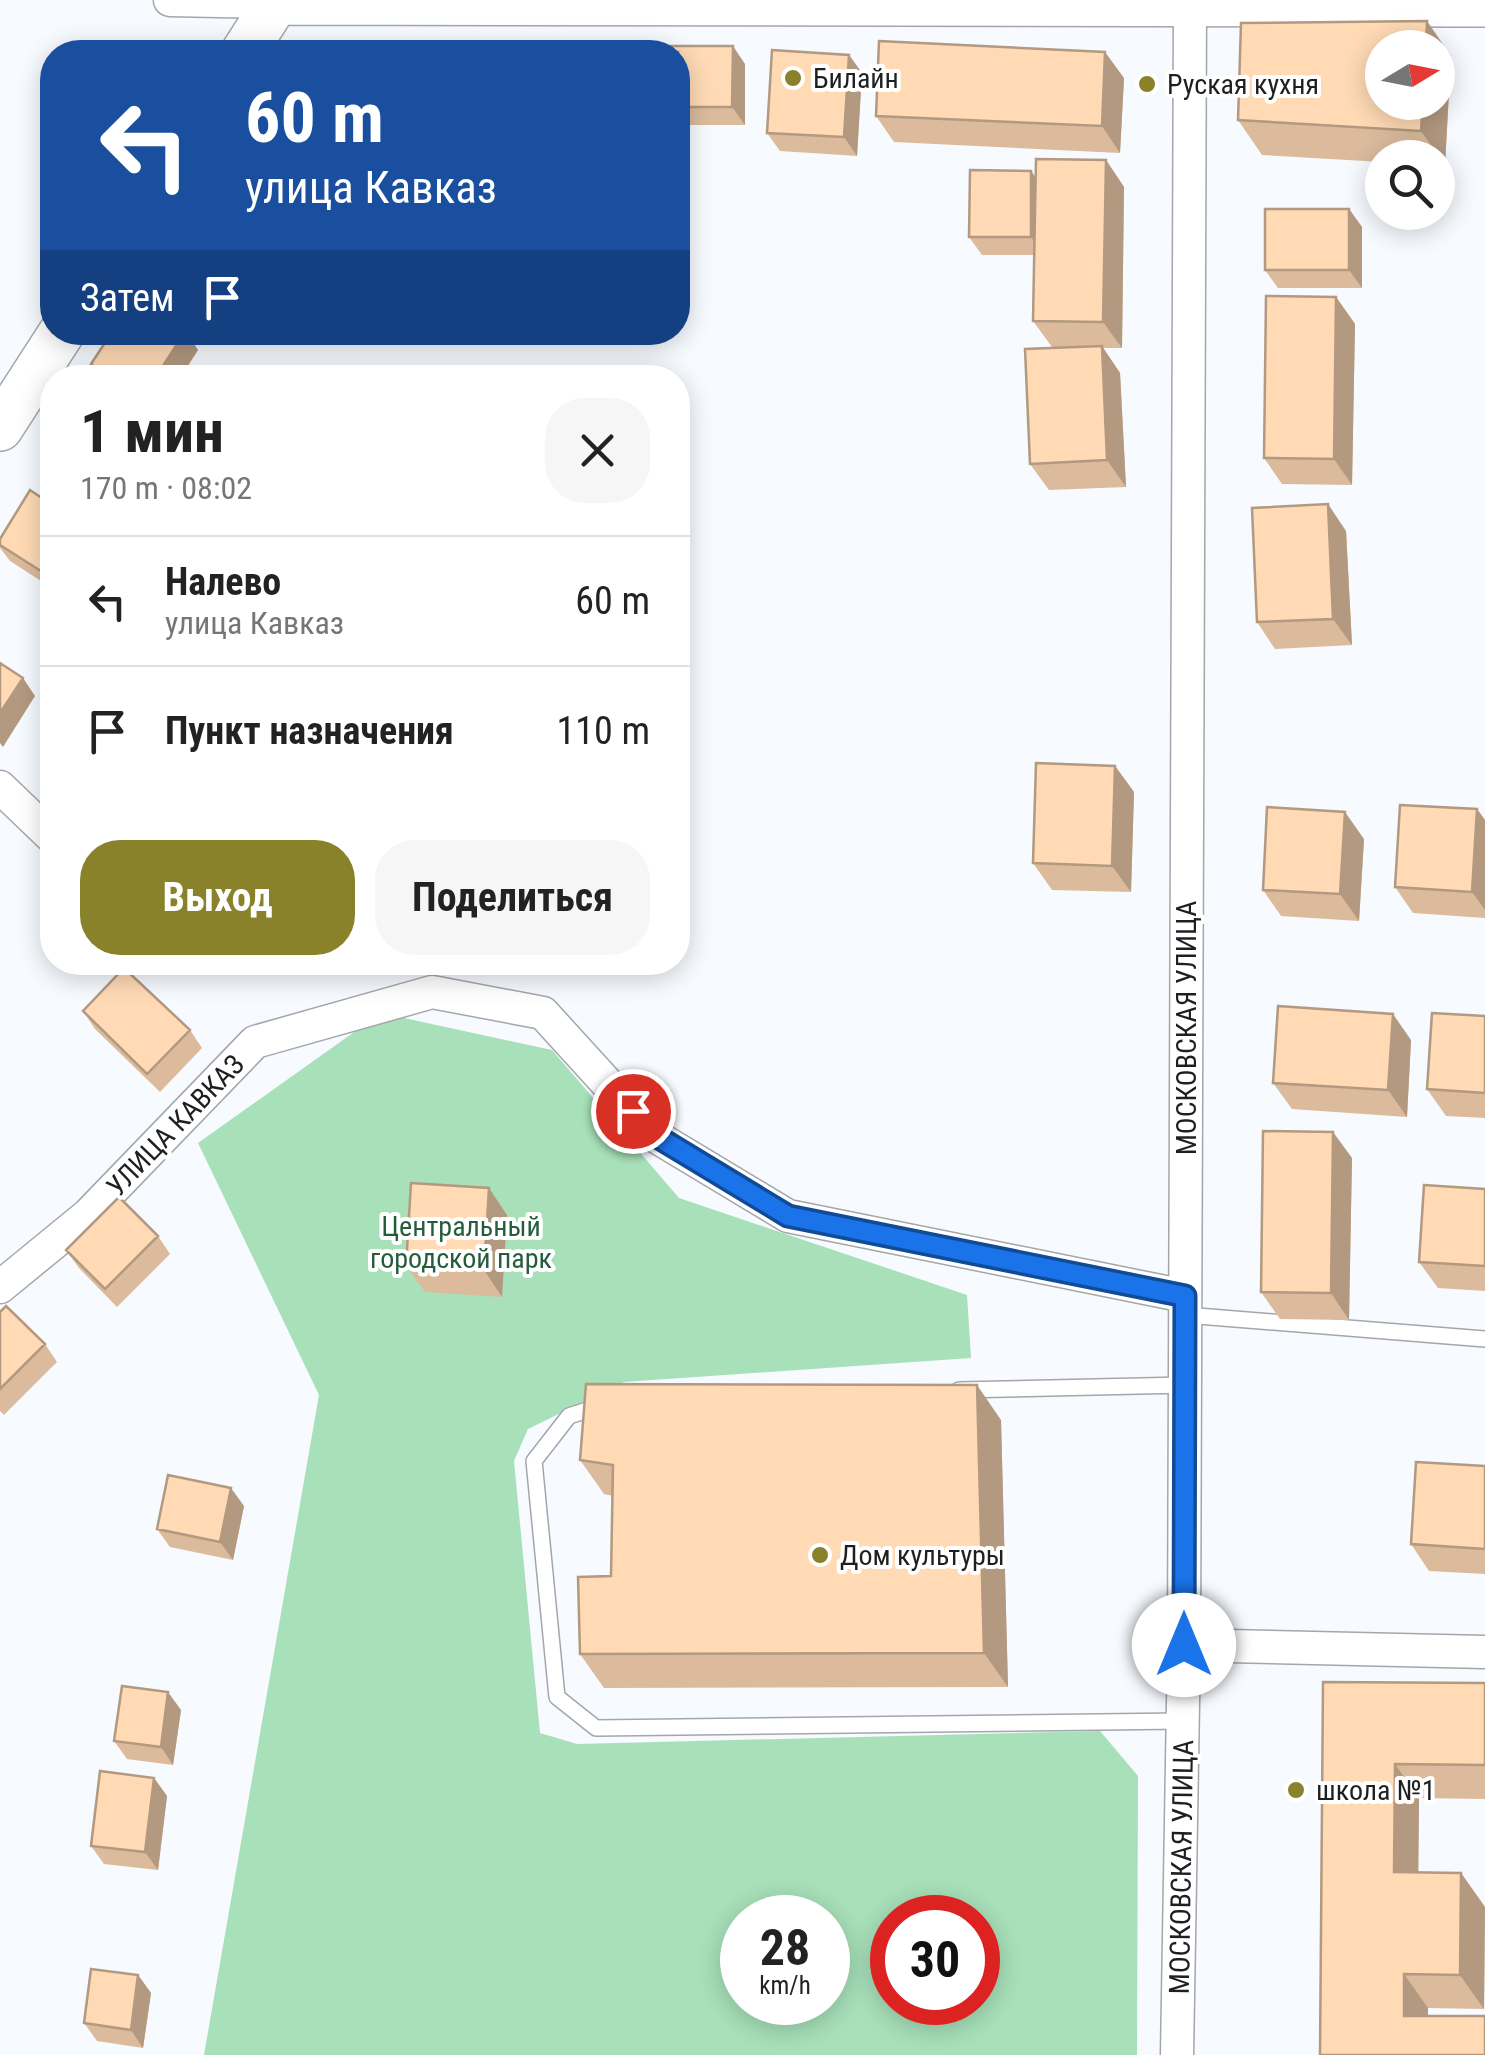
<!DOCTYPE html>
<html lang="ru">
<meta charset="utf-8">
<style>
:root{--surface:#fff;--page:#f6f6f6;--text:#222;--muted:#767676;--line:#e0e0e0;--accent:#8a822a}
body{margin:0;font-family:"Roboto Condensed",sans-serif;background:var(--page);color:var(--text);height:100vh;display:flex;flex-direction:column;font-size:38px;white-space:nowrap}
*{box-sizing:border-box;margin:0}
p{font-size:32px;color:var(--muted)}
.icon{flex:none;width:55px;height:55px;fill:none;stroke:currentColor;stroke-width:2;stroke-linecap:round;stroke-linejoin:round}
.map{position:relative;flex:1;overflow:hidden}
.sheet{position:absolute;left:40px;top:365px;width:650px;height:610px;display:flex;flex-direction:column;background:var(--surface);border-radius:40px;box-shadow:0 5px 25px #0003}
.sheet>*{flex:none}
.guide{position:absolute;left:40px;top:40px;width:650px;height:305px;border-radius:40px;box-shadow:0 5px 25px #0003;background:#1a4fa0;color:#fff;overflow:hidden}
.needle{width:65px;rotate:80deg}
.buttons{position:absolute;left:1365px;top:30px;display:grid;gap:20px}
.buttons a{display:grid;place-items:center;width:90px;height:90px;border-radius:50%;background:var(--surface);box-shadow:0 5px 25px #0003;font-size:50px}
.speed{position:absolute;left:720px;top:1895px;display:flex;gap:20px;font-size:50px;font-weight:700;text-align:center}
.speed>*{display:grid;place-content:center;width:130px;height:130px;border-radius:50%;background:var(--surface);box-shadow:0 5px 25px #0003;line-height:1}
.speed small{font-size:25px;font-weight:400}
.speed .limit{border:15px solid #d22;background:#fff;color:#111}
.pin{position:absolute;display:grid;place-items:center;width:85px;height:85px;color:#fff;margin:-42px;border:5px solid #fff;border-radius:50%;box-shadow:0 2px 10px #0007}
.me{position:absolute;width:110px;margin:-55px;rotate:0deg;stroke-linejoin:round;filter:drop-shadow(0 0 8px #0008)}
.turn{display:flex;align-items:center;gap:35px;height:210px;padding:0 40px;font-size:45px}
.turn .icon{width:130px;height:130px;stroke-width:2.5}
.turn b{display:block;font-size:70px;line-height:85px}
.then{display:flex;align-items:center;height:95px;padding:0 40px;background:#0003;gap:20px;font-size:38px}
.round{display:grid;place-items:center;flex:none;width:105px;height:105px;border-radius:40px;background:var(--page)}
.overview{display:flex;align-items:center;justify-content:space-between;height:170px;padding:0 40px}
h1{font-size:60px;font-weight:700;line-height:75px}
.action{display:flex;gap:20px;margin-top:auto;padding:20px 40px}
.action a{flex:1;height:115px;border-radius:40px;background:var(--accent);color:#fff;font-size:40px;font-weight:700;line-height:115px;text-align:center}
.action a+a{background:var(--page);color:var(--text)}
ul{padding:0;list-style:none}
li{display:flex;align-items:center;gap:30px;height:130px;padding:0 40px;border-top:2px solid var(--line)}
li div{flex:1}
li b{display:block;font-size:38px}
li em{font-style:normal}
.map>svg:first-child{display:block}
.green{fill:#a7e0b9;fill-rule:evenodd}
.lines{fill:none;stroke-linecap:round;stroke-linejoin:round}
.lane-casing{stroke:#a3a6ab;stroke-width:18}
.street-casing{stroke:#a3a6ab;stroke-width:35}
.secondary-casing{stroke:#a3a6ab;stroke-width:48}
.lane{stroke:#fff;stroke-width:15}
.street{stroke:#fff;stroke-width:32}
.secondary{stroke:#fff;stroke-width:45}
.wall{fill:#dbbb9c}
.shaded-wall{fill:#b2997f}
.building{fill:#ffdab5;stroke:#b2997f;stroke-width:2.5}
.route-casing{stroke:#114b97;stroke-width:25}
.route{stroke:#1a73e8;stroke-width:18}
.poi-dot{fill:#8a822a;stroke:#fff;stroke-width:4}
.labels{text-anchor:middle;stroke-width:8;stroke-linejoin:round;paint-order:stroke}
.poi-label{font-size:28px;fill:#1d1f20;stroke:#fff;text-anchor:start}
.street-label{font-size:28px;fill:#1d1f20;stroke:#fff}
.park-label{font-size:28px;fill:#245d3c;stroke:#fff}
</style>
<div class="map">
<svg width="1485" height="2055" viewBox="0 0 1485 2055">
<rect width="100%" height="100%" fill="#f7faff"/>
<path class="green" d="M381,1013L552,1050L679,1198L967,1295L971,1358L624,1382L528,1429L514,1461L540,1733L577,1744L1100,1731L1138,1776L1137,2055H204L319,1395L198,1143ZM742,1918H828V2002H742ZM892,1918H978V2002H892Z"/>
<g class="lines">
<g class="lane-casing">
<path id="lane" d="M1185,1315L1485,1339
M959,1390L1185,1385
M603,1405L569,1416L534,1461L557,1697L596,1728L1183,1721"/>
</g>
<g class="street-casing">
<path id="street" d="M170,0L276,2
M0,787L52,837
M0,1287L88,1215L255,1042L432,992L543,1013L655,1136L788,1216L1185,1296
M1184,1645L1485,1652
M1177,2055L1184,1645L1190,3"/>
</g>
<g class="secondary-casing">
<path id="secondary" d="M244,52L276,2L1485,4
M0,428L62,332"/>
</g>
<use href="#lane" class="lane"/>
<use href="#street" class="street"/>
<use href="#secondary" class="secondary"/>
</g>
<path class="wall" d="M678,52L745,64V125H678Z
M849,55L862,73L857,156L780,151L767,133Z
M1451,56L1445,165H1438V158H1382V162L1262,155L1238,120Z
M1124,78L1120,153L894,142L876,116Z
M1106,160L1124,187L1122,348H1103L1120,373L1126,487L1049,490L1030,464L1069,347H1052L1033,321L1034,255H982L969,237L1031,171L1035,177Z
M1349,209L1362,227V288H1278L1265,270Z
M1336,297L1355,324L1352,485L1282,484L1264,458Z
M186,332L198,350L180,378H100L91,364Z
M52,505V588L10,561L0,548V539Z
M1346,531L1352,645L1275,649L1257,622Z
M1115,766L1134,792L1131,892L1052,890L1033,863Z
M1477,809L1485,820V918L1413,913L1395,887Z
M1364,839L1359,921L1281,916L1263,890Z
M83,1011L190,1030L202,1048L160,1092L95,1029Z
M1485,1016V1118L1446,1116L1427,1089Z
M1411,1040L1407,1117L1292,1109L1273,1083Z
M1352,1158L1349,1320L1280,1319L1261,1292Z
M1485,1189V1291L1438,1288L1419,1262Z
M507,1215L502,1297L425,1292L406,1266Z
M158,1236L170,1254L117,1307L79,1268L66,1250Z
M0,1312L45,1344L57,1362L4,1415L0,1411Z
M1001,1420L1008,1687L604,1688L580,1654L611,1576L613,1496L604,1494L580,1460Z
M1485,1466V1574L1429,1571L1411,1544Z
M244,1506L233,1560L170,1547L157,1529Z
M1323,1682L1485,1683V1799L1419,1798L1418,1873H1461L1485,1907L1484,2009L1428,2008V2016L1320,2055Z
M181,1710L173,1765L127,1759L114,1741Z
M154,1778L167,1796L158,1870L104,1864L91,1846Z
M138,1975L151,1993L143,2048L97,2041L84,2023Z"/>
<path class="shaded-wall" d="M1427,21L1451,56L1445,165L1421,131L1423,102H1438V48H1426Z
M733,46L745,64V125L732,107Z
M1105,52L1124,78L1120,153L1102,126Z
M849,55L862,73L857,156L844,137Z
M1106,160L1124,187L1122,348L1103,322Z
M1031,171L1044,189V255L1031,237Z
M1349,209L1362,227V288L1349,270Z
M1336,297L1355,324L1352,485L1334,459Z
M186,332L198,350L180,378H155Z
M1102,346L1120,373L1126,487L1107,460Z
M1328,504L1346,531L1352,645L1333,619Z
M23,678L35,696L3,747L0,743V713Z
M1115,766L1134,792L1131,892L1112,866Z
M1477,809L1485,820V910L1472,892Z
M1345,812L1364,839L1359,921L1340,894Z
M1393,1014L1411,1040L1407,1117L1388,1090Z
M1333,1132L1352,1158L1349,1320L1331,1293Z
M489,1188L507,1215L502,1297L484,1270Z
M977,1385L1001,1420L1008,1687L984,1653Z
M231,1488L244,1506L233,1560L220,1542Z
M168,1692L181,1710L173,1765L161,1747Z
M1395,1764L1419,1798L1418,1907L1394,1872Z
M154,1778L167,1796L158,1870L145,1852Z
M1461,1873L1485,1907L1484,2009L1460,1975Z
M1404,1974L1428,2008V2050L1404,2016Z
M138,1975L151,1993L143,2048L131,2030Z"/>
<path class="building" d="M1427,21L1426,48H1382V102H1423L1421,131L1238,120L1241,23Z
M879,41L1105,52L1102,126L876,116Z
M530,45H613V52H530Z
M649,46H733L732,107H678V52H649Z
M772,50L849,55L844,137L767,133Z
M1036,159L1106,160L1103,322L1033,321Z
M970,170L1031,171V237H969Z
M1265,209H1349V270H1265Z
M1266,296L1336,297L1334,459L1264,458Z
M112,332H185L155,378H110L91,364Z
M1102,346L1107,460L1030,464L1025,349Z
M30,490L52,505V578L0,545V539Z
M1328,504L1333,619L1257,622L1252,508Z
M0,663L23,678L0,713Z
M1036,763L1115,766L1112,866L1033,863Z
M1400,805L1477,809L1472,892L1395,887Z
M1267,807L1345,812L1340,894L1263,890Z
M124,968L190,1030L147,1074L83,1011Z
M1278,1006L1393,1014L1388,1090L1273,1083Z
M1432,1013L1485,1016V1093L1427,1089Z
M1263,1131L1333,1132L1331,1293L1261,1292Z
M411,1183L489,1188L484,1270L406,1266Z
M1424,1185L1485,1189V1266L1419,1262Z
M119,1197L158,1236L105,1289L66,1250Z
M6,1306L45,1344L0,1389V1312Z
M586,1384L977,1385L984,1653L580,1654L578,1577L611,1576L613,1465L580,1460Z
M1416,1462L1485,1466V1549L1411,1544Z
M168,1475L231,1488L220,1542L157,1529Z
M1323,1682L1485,1683V1765L1395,1764L1394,1872L1461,1873L1460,1975L1404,1974V2016H1485V2055H1320Z
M122,1686L168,1692L161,1747L114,1741Z
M100,1771L154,1778L145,1852L91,1846Z
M91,1969L138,1975L131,2030L84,2023Z"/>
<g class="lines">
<g class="route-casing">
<path id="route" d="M633,1111L656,1136L788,1216L1185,1296L1184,1645"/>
</g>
<use href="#route" class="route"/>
</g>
<g class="poi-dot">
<circle cx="793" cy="78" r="10"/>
<circle cx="1147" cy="84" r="10"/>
<circle cx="820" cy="1555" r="10"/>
<circle cx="1296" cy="1790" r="10"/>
</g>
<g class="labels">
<g class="poi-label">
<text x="813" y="88">Билайн</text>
<text x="1167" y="94">Руская кухня</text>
<text x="840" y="1565">Дом культуры</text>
<text x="1316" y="1800">школа №1</text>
</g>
<g class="street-label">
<text transform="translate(1186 1028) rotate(-90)" y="10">МОСКОВСКАЯ УЛИЦА</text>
<text transform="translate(175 1125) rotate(-46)" y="10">УЛИЦА КАВКАЗ</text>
<text transform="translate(1181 1867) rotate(-89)" y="10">МОСКОВСКАЯ УЛИЦА</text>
</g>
<g class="park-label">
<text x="461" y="1236">Центральный<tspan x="461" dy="32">городской парк</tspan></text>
</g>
</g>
</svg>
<div class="buttons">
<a><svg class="needle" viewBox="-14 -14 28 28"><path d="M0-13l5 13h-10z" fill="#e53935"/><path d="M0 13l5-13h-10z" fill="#767676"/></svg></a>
<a><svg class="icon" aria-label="search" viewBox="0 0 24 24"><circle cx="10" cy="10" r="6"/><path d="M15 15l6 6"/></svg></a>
</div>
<div class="speed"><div>28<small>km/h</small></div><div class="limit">30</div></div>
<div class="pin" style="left:633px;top:1111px;background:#d93025"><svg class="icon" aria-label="arrive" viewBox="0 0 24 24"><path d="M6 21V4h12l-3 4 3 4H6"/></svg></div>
<svg class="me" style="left:1184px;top:1645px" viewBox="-20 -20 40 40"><circle r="19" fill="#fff"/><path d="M0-13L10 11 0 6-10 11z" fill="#1a73e8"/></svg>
<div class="guide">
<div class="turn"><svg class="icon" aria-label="left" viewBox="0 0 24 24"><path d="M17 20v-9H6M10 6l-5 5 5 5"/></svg><div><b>60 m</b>улица Кавказ</div></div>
<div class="then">Затем<svg class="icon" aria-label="arrive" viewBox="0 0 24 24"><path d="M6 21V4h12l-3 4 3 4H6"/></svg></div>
</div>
<section class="sheet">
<div class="overview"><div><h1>1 мин</h1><p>170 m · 08:02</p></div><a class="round"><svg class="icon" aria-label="close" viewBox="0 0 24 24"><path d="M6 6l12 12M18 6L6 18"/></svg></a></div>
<ul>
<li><svg class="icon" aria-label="left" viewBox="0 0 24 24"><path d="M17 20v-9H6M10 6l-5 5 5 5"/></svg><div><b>Налево</b><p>улица Кавказ</p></div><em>60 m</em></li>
<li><svg class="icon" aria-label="arrive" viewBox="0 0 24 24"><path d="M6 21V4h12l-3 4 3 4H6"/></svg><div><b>Пункт назначения</b></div><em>110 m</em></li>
</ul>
<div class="action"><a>Выход</a><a>Поделиться</a></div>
</section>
</div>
